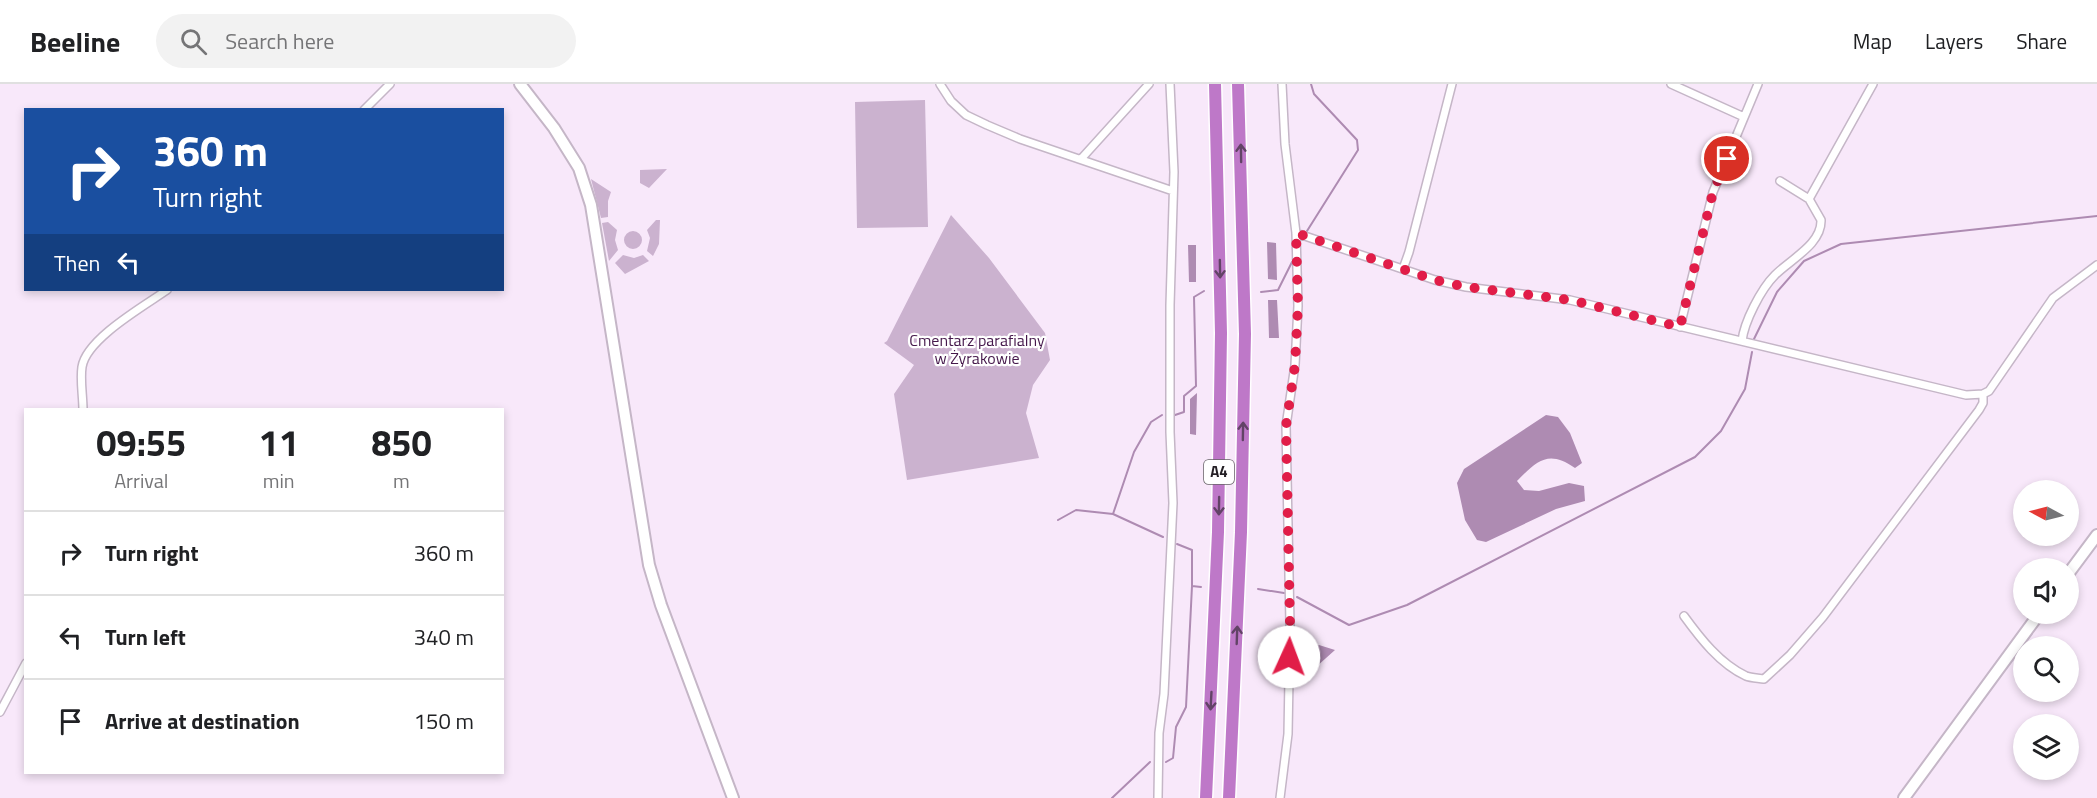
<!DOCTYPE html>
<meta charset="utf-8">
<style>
:root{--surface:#fff;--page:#f2f2f2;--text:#202124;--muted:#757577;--line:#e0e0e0}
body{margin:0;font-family:"Titillium Web",sans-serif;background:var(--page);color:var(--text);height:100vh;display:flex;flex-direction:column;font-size:22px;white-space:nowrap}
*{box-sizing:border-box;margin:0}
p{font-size:20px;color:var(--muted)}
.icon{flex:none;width:33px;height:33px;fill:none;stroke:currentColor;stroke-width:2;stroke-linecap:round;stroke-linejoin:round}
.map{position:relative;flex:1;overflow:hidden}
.panel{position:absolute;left:24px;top:324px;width:480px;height:366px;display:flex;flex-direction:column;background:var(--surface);border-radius:0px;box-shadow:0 3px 9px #0003}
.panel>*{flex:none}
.top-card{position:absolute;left:24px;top:24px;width:480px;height:183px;border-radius:0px;box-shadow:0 3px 9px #0003;background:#1a4fa0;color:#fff;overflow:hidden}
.needle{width:39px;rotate:277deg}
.tools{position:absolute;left:2013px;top:396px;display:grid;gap:12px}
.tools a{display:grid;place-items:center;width:66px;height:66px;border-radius:50%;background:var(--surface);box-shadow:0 3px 9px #0003;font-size:30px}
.pin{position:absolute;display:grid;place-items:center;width:51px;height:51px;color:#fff;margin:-26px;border:3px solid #fff;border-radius:50%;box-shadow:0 2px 6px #0007}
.me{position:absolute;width:66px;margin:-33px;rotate:2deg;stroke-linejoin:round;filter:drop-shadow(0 0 4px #0008)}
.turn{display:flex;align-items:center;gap:21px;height:126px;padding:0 30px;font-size:27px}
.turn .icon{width:78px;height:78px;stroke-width:2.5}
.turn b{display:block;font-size:42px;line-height:51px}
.then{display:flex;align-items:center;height:57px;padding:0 30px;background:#0003;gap:12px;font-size:22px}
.eta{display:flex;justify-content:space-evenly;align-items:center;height:102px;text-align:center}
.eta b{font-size:36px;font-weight:700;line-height:42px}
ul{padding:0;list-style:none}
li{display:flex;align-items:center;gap:18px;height:84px;padding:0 30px;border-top:2px solid var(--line)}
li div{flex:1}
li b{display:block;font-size:22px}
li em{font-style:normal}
header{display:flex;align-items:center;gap:36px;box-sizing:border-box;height:84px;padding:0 30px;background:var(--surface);border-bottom:2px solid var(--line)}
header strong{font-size:28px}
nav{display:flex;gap:33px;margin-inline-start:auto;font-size:21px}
.search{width:420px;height:54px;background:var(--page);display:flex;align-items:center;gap:15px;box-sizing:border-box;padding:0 21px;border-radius:33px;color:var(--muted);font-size:22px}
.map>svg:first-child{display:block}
.green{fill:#cbb2cf}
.water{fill:#ae8bb2}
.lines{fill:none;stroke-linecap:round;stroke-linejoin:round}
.stream{stroke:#ae8bb2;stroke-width:2}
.street-casing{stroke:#c5b6c7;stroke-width:10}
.secondary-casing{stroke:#c5b6c7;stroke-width:14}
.highway-casing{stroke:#fff;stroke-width:15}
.street{stroke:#fff;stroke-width:7}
.secondary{stroke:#fff;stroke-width:10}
.highway{stroke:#be78c8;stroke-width:12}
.oneway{stroke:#624366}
.route{stroke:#e11d48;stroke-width:10;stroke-dasharray:0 18}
.labels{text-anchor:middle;stroke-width:4.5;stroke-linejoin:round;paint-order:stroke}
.shield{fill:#fff;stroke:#666266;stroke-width:1.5}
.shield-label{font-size:15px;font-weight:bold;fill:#241f25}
.park-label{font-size:16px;fill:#45184b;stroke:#fff}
</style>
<header>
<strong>Beeline</strong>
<div class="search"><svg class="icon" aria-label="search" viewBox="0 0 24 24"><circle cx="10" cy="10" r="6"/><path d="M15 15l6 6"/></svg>Search here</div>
<nav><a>Map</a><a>Layers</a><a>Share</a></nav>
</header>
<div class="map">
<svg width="2097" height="714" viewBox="0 0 2097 714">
<rect width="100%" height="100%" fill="#f8e8fa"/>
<path class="green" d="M925,16L928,143L857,144L855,18Z
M667,85L649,104L640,99V86Z
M591,95L611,108L608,117V133L601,134Z
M951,131L989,174L1045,249L1050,276L1033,301L1026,329L1039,374L907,396L894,310L914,281L884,259L887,257Z
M656,136H660L659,160L653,172L647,167L650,154L647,146Z
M608,138L617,146L615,156L618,166L609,177L602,139Z
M624 156a9 9 0 1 1 18 0a9 9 0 1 1-18 0Z
M623,171L634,174L643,171L649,177L625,190L615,179Z"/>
<path class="water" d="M1267,158L1276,159L1277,196L1268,195Z
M1188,161H1196V198H1189Z
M1268,216H1277L1279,254H1269Z
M1197,309L1196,351L1190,350V315Z
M1546,331L1558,333L1570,349L1582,379L1575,384C1548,365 1537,377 1517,397L1524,406L1539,407L1569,399L1584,402L1585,417L1556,425L1486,458L1477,456L1465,436L1457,399L1464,385Z
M1319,561L1335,566L1297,600L1299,567Z"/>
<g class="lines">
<path class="stream" d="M1307,147L1358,66L1357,56L1314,10L1311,0
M1261,208L1278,206L1292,178
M1754,255L1777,208L1804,177L1841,160L2097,132
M1175,331L1184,328V312L1196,302L1194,213L1204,207
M1113,430L1134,368L1151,338L1162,331
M1058,436L1076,426L1113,430L1163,453
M1177,460L1192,466V502L1201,503
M1258,505L1284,509
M1297,513L1349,541L1407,521L1695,373L1721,347L1745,305L1752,268
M1166,678L1173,674L1176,643L1186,623L1192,502
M1112,714L1150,678"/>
<g class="street-casing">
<path id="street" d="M940,0L951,17L966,31L987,41L1020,55L1173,107
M1671,0L1744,33
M364,26L390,0
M1081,75L1149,0
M1780,97L1809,115
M1296,149L1435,196L1466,203L1570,216L1966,311L1983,310L1989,307L2053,214L2097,181
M1403,185L1409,168L1452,0
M1680,243L1713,108L1758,0
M1742,257C1744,238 1761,205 1775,191C1791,175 1822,160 1821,136L1809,115L1873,0
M83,326C83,312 80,296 82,283C86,255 144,222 167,206
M1684,532C1700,554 1720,580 1746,592C1751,594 1758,594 1764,595L1790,571L1823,533L1979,326L1983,319V310
M0,628L26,579
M1158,714L1159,649L1164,610L1173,419L1170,348V221L1174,88L1170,0
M1280,714L1288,650L1290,540L1286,342L1295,281L1298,222L1296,149L1285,60L1282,0"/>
</g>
<g class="secondary-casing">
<path id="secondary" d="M520,0L554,44L579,84L591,121L649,481L661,521L733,714
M2068,490L2097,451
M1904,714L2039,530"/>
</g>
<g class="highway-casing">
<path id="highway" d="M1206,714L1218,448L1221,249L1215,0
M1229,714L1241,448L1245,250L1238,0"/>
</g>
<use href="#street" class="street"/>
<use href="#secondary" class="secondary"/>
<use href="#highway" class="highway"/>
</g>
<defs><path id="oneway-shaft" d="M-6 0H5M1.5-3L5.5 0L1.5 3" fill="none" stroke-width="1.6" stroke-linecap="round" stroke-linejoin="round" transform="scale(1.5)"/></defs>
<g class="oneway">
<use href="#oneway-shaft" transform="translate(1241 69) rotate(-91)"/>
<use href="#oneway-shaft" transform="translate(1220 185) rotate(89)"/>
<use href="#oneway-shaft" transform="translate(1243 347) rotate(-89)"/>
<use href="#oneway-shaft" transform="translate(1219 422) rotate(91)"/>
<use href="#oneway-shaft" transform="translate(1237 551) rotate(-88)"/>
<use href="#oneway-shaft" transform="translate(1211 617) rotate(93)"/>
</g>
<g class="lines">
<path class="route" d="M1289,573L1290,540L1286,342L1295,281L1298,222L1296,149L1435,196L1466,203L1570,216L1680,243L1713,108L1727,75"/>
</g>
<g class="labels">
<rect class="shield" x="1204" y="376" width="30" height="24" rx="4.5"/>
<g class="shield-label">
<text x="1219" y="393">A4</text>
</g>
<g class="park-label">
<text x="977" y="262">Cmentarz parafialny<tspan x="977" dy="18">w Żyrakowie</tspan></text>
</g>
</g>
</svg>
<div class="tools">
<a><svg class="needle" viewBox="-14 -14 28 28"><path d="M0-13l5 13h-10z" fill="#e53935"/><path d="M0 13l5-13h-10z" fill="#757577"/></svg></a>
<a><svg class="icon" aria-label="sound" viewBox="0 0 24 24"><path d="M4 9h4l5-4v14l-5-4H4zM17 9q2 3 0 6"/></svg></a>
<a><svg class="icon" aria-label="search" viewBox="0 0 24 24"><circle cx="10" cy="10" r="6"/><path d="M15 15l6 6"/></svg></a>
<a><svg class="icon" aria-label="layers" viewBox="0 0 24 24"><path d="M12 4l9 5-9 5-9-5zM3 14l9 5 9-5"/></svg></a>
</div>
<div class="pin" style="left:1727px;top:75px;background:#d93025"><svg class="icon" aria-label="arrive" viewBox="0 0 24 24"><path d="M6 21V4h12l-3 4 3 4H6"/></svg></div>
<svg class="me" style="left:1289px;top:573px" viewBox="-20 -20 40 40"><circle r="19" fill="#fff"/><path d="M0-13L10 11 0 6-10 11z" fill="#e11d48"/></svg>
<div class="top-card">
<div class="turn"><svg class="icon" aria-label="right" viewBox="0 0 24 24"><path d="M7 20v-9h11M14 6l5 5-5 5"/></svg><div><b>360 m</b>Turn right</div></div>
<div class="then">Then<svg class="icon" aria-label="left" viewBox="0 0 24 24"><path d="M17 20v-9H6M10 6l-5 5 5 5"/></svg></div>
</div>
<section class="panel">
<div class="eta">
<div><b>09:55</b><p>Arrival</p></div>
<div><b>11</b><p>min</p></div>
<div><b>850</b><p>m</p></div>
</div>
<ul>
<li><svg class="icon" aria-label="right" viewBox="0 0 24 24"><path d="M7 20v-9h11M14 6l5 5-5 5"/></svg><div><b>Turn right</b></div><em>360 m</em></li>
<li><svg class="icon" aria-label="left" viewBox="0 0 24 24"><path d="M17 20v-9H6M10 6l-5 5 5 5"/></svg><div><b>Turn left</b></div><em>340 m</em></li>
<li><svg class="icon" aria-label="arrive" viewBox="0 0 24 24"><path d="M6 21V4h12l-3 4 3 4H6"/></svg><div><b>Arrive at destination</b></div><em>150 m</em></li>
</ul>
</section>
</div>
